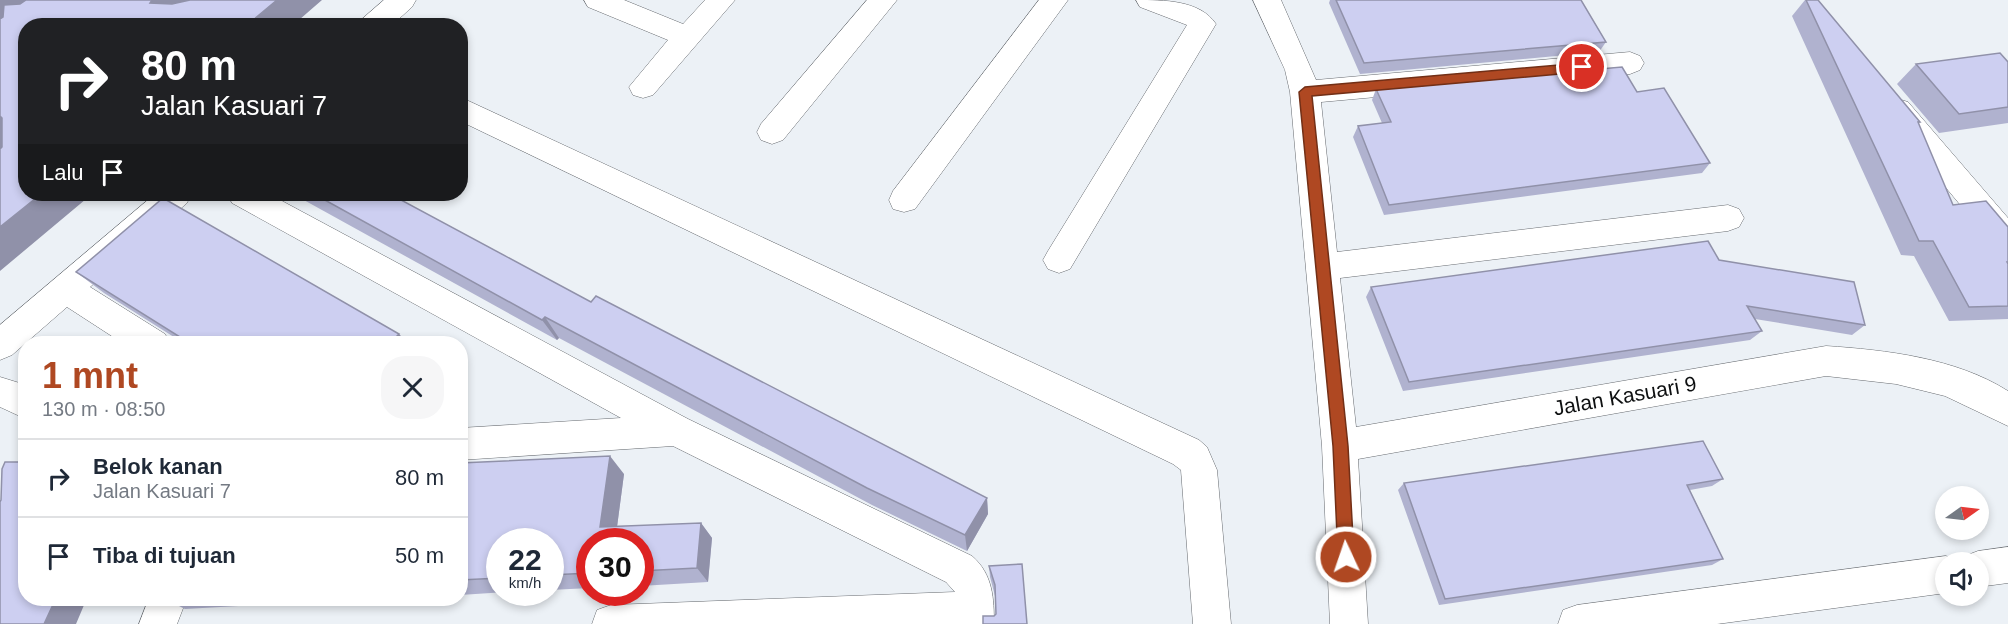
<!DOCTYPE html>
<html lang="id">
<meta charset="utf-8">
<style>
:root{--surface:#fff;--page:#f6f6f7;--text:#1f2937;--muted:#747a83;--line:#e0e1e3;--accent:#af4822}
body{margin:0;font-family:Helvetica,sans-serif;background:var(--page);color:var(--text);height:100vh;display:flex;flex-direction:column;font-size:22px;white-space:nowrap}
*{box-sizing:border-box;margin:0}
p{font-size:20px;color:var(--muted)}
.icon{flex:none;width:33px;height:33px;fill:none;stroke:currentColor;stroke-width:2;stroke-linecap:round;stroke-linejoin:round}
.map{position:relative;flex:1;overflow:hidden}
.drawer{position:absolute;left:18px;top:336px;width:450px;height:270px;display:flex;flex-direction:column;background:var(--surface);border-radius:24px;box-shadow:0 3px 9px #0003}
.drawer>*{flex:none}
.hud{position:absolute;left:18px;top:18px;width:450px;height:183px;border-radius:24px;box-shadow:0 3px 9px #0003;background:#202124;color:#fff;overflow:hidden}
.needle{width:39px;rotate:76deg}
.fabs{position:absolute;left:1935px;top:486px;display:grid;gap:12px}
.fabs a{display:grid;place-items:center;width:54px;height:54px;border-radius:50%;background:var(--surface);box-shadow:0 3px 9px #0003;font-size:30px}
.speed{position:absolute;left:486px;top:528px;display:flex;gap:12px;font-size:30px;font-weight:700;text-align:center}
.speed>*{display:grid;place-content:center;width:78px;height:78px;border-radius:50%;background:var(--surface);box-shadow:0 3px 9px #0003;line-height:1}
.speed small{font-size:15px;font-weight:400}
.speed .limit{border:9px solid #d22;background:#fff;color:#111}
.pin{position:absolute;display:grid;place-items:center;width:51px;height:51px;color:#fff;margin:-26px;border:3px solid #fff;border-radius:50%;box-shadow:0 2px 6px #0007}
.me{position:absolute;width:66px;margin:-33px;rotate:357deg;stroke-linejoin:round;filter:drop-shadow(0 0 4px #0008)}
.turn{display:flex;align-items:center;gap:21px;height:126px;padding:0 24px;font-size:27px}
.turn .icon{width:78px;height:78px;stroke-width:2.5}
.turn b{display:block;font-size:42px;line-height:51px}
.then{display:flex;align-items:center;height:57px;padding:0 24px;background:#0003;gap:12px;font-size:22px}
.round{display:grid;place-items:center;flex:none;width:63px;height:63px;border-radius:24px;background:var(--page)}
.headline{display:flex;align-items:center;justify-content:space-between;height:102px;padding:0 24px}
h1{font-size:36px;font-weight:700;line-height:45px;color:var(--accent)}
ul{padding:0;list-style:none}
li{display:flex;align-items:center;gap:18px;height:78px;padding:0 24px;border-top:2px solid var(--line)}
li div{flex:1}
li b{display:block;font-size:22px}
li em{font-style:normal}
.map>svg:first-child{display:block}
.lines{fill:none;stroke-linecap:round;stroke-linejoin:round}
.minor-casing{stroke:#666a6f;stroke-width:1}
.minor{fill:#fff;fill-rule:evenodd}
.wall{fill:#b0b2cf}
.shaded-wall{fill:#9091a9}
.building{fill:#cdcff1;stroke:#9091a9;stroke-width:1.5}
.route{fill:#af4822;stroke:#722f16;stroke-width:1.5}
.labels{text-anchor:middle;stroke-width:4.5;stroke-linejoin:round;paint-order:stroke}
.street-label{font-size:21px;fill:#0e1011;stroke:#fff}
</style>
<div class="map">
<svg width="2008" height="624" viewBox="0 0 2008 624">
<rect width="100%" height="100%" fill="#ecf1f6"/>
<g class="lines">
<g class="minor-casing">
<path id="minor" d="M384,0H416L412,7L391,26H358L362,19Z
M584,0H624L683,24L705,0H735L653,95L643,98L633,95L629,87L668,40L588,7Z
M867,0H897L783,140L772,144L761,140L757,132L761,124Z
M1039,0H1068L915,209L904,212L893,209L889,200L893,191Z
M1136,0C1164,0 1200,0 1216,24L1070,269L1059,273L1048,269L1043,260L1048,251L1187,25L1140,7Z
M1253,0H1281L1316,80L1630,52L1640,56L1644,63L1640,70L1630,74L1321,102L1337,252L1728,205L1739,209L1744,218L1739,227L1728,231L1340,278L1356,427L1826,346C1886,350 1956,358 2008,391V426L1945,396L1896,384L1826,376L1358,459L1368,624H1330L1322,446L1290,92L1285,70Z
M460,97L1199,440L1207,447L1217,470L1231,624H1193L1181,470L1173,464L460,121Z
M1898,99L1908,102L2008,218V253L1997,249L1888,118L1883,110L1888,102Z
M155,194H191L187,203L90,287L165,334L170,344H124L67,307L12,355L0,360V325Z
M228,194H269L688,419L972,556C993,574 994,599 994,624H592L597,610L611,605L955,592L946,582L673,446L460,460V428L621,418L232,203Z
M0,377L26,385V419L0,407Z
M2008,547V583L1978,587V562H1962L1965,556L1978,551Z
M1946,556L1960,562H1946V593L1717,624H1558L1563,610L1577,605Z
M149,598H187L177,624H139Z"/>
</g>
<use href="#minor" class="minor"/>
</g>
<path class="wall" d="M1330,0H1581L1606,42L1599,52L1360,74L1329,3Z
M1805,0H1818L1920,122L1918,124L1953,205L2008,227V319L1949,321L1914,256L1901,255L1792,16Z
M2008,62V123L1939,133L1897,84L1916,64Z
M1376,89L1637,92L1710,163L1702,173L1384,215L1353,137L1358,126L1382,123L1372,100Z
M293,194H390L591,302L987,498L988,514L967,551L872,505L559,338L557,340Z
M1719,260L1865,325L1852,335L1755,319L1762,331L1750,340L1403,391L1366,297L1371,287Z
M76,272L399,334L408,344H185L104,293Z
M460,463L624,474L617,527L701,523L712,538L708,582L640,586V542H590V588L550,590V542H500V592H506L460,595Z
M1723,479L1712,486L1690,490L1723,559L1712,565L1439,605L1398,490L1404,483Z
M989,566L1027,624L994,616L996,614L995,596L990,577Z
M163,598H386L185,609Z"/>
<path class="shaded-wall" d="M0,0H35L0,25Z
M152,0H197L176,17L150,3Z
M277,0H322L292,26H246Z
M0,116L25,138L0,153Z
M41,194H92L0,271V227Z
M545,317L559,338L557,340L542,320Z
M399,334L408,344H389Z
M610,456L624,474L615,542L600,527Z
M987,498L988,514L967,551L965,535Z
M701,523L712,538L708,582L697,568Z
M56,598H87L76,624H44Z"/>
<path class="building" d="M26,0H152L150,3L172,4L190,0H277L246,26H26V194H41L0,227V149L2,147V118L0,116V19L3,17L4,5L20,4Z
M1336,0H1581L1606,42L1364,63Z
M1806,0H1818L1920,122H1918L1953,205L1986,201L2008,227V262H2007L2008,264V306L1969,307L1933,241H1919Z
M2000,53L2008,62V107L1959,114L1916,64Z
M1622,67L1637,92L1664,88L1710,163L1389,205L1358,126L1391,122L1376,89Z
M314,194H390L591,302L596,296L987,498L965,535L867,488L545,317L542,320Z
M163,198L399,334L389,344H191L76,272Z
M1708,241L1719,260L1854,282L1865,325L1747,306L1762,331L1409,382L1371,287Z
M1703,441L1723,479L1687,485L1723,559L1445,599L1404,483Z
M610,456L600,527L701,523L697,568L640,571V542H590V573L550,575V542H500V578L460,580V463Z
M5,462H26V598H56L44,624H0V502L1,500L2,469Z
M1022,564L1027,624H983V616H994L996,614L995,585L989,566Z"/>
<path class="route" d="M1582,63L1588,67L1582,72L1312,96L1348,446L1354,557L1351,563L1346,565L1340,563L1338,557L1333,446L1299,92L1305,87Z"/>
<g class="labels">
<g class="street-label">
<text transform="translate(1625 396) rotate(-10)" y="7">Jalan Kasuari 9</text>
</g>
</g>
</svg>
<div class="fabs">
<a><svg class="needle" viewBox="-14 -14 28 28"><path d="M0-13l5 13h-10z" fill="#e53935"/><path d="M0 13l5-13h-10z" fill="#747a83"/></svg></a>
<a><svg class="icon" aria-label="sound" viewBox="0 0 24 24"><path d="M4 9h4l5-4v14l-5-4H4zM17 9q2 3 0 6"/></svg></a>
</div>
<div class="speed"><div>22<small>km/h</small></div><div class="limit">30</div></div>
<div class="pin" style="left:1582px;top:67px;background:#d93025"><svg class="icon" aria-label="arrive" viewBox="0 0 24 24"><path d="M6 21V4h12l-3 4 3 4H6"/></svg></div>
<svg class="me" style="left:1346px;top:557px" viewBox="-20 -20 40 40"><circle r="17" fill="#af4822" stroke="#fff" stroke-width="3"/><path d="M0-11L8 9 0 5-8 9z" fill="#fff"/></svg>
<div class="hud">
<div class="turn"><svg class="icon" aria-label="right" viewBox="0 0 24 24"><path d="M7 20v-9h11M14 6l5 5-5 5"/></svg><div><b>80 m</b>Jalan Kasuari 7</div></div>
<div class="then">Lalu<svg class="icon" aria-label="arrive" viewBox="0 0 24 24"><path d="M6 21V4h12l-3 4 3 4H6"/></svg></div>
</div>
<section class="drawer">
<div class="headline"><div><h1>1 mnt</h1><p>130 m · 08:50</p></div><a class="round"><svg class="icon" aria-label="close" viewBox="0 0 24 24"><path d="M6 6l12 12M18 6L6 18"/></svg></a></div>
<ul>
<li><svg class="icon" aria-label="right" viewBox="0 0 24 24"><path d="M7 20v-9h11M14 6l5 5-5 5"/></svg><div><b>Belok kanan</b><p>Jalan Kasuari 7</p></div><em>80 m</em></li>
<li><svg class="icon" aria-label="arrive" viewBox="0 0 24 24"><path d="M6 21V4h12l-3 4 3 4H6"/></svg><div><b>Tiba di tujuan</b></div><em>50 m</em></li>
</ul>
</section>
</div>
